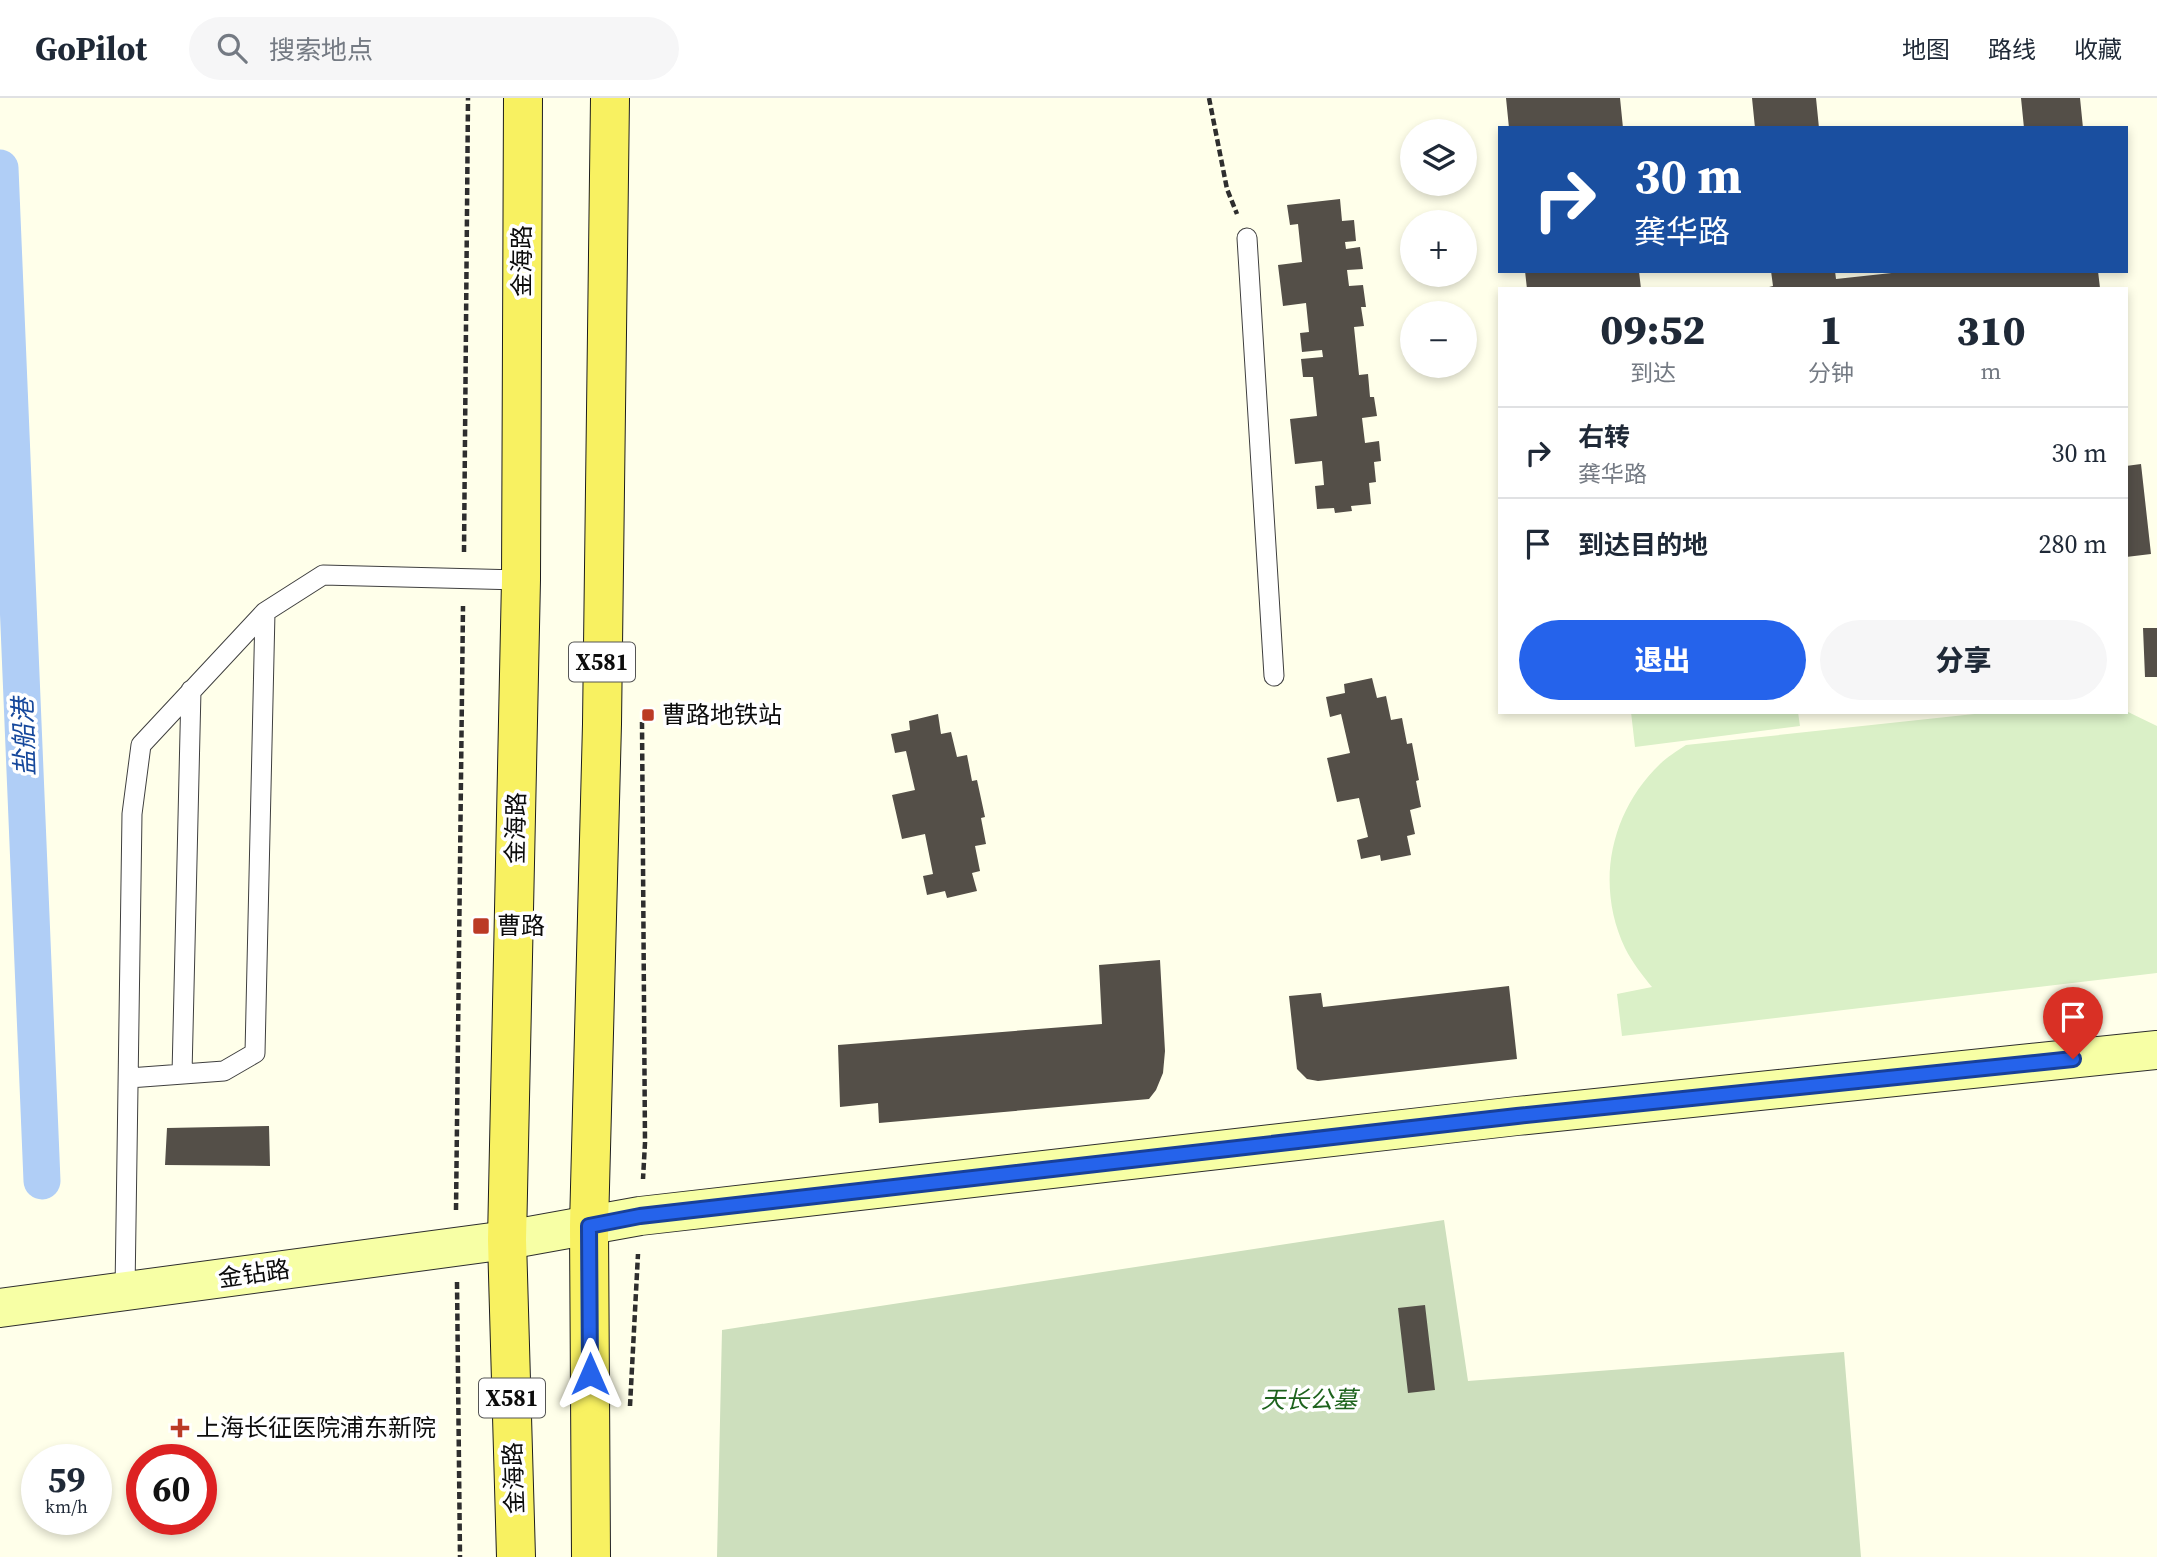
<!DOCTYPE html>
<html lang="zh">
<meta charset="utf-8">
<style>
:root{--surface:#fff;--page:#f6f6f7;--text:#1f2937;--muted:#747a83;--line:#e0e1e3;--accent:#2563eb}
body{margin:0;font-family:"Source Serif 4","Noto Sans SC",serif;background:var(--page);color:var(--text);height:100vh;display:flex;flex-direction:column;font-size:26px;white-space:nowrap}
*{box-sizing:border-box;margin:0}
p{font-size:23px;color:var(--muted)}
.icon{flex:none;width:38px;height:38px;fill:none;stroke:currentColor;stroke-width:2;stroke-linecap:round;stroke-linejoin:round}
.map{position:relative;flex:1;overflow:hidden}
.drawer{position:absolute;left:1498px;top:189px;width:630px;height:427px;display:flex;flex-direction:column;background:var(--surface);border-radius:0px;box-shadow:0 4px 10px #0003}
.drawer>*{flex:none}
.hud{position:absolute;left:1498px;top:28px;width:630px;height:147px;border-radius:0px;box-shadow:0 4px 10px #0003;background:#1a4fa0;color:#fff;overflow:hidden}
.fabs{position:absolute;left:1400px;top:21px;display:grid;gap:14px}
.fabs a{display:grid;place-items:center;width:77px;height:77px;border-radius:50%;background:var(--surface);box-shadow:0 4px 10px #0003;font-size:35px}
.speed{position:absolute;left:21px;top:1346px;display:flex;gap:14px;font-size:35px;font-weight:700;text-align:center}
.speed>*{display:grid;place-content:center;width:91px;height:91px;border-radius:50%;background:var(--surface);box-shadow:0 4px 10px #0003;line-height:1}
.speed small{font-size:18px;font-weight:400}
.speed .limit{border:10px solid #d22;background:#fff;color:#111}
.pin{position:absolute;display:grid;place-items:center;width:60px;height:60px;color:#fff;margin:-72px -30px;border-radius:50% 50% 50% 0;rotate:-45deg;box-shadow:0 0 7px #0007}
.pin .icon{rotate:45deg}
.me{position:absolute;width:77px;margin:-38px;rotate:0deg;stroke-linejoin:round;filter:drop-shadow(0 0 5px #0008)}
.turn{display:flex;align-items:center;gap:24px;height:147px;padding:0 21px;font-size:32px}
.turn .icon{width:91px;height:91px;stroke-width:2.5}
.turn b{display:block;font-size:49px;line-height:60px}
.eta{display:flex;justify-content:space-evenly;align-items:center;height:119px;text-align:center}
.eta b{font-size:42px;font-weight:800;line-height:49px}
.primary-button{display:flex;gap:14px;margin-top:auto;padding:14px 21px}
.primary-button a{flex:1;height:80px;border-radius:42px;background:var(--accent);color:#fff;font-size:28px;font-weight:800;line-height:80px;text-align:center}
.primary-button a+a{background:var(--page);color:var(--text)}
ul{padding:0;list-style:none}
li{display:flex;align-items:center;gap:21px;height:91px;padding:0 21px;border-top:2px solid var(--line)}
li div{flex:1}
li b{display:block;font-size:26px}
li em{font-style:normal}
header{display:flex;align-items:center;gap:42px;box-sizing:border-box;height:98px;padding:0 35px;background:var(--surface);border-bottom:2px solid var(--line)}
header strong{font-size:33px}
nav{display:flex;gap:38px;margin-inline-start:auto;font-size:24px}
.search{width:490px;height:63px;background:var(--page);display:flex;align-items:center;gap:18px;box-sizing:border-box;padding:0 24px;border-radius:38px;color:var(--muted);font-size:26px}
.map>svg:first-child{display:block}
.cemetery{fill:#cddfbd}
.pitch{fill:#daf0c7}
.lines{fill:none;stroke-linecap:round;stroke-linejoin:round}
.canal{stroke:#b0cef6;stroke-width:37}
.building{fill:#544f48}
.lane-casing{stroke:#3f3f3f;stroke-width:21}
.secondary-casing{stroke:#2e2e2e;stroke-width:40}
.primary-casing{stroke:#1d1d1d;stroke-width:40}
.path{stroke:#2e2e2e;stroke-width:4.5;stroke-dasharray:7 3.5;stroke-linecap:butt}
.lane{stroke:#fff;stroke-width:19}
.secondary{stroke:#f7ffa5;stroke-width:38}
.primary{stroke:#f8f161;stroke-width:38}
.route-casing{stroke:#184099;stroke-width:18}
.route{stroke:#2563eb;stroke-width:12}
.poi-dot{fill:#bb3a25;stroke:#fff;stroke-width:2.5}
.labels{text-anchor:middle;stroke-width:7;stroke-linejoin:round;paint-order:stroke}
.shield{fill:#fff;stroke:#555;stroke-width:2}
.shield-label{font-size:23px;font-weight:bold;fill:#0c0c0c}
.street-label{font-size:24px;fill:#0c0c0c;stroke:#fff}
.poi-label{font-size:24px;fill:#0c0c0c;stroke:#fff;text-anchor:start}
.park-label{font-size:24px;font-style:italic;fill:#1e631d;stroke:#fff}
.water-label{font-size:26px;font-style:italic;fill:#16489c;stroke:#fff}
</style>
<header>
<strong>GoPilot</strong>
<div class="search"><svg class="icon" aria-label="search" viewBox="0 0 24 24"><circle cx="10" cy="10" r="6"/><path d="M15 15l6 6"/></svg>搜索地点</div>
<nav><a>地图</a><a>路线</a><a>收藏</a></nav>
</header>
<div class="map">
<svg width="2157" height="1459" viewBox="0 0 2157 1459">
<rect width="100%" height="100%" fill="#ffffea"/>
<path class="cemetery" d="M1444,1122L1468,1283L1844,1254L1861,1459H717L722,1232Z"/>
<path class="pitch" d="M2126,613L2157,628V875L1622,938L1617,896L1652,889C1642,877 1632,864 1625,850C1595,787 1610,714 1660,666C1667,659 1677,653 1686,647L1993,614Z
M1631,614H1798L1800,628L1635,649Z"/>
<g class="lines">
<path class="canal" d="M0,70L42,1083"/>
</g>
<path class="building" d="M1506,0H1620L1623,30H1509Z
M1752,0H1816L1819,30H1755Z
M2021,0H2080L2083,30H2024Z
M1340,101L1342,123L1354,122L1356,143L1345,144L1346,151L1360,149L1363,171L1347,172L1349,188L1363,187L1366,209H1361L1364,228L1354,229L1359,277L1368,276L1370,299H1374L1377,318L1362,320L1365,345L1379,343L1381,363L1374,364L1376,384L1369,385L1371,406L1351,408L1352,413L1335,415L1334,410L1317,411L1315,388L1324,387L1322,363L1295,366L1290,321L1317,318L1313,279H1303L1301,261L1323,259L1322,252L1302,254L1300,235L1309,234L1306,205L1283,208L1278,167L1302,164L1298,126L1290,127L1287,107Z
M1525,173H1639L1641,191H1527Z
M1771,173H1835L1836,181L1910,173H2098L2100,190L1761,191L1773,188Z
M2141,366L2151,456L2126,459V368Z
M2143,530H2157V579H2145Z
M1372,580L1377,600L1386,598L1391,622L1402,620L1407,646L1412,645L1419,682L1416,683L1421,709L1410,712L1415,736L1407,738L1411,757L1381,763L1380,757L1361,761L1357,742L1368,739L1359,700L1337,704L1327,660L1350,655L1341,616L1330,619L1326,599L1345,595L1344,586Z
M938,616L941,636L951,634L957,659L967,657L972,683L977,682L985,719L981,720L986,746L975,748L980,773L972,775L977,793L947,800L945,793L927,797L923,778L933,776L925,736L902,741L892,697L915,692L906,653L895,655L891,636L910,632L909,623Z
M1160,862L1165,953L1163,975L1156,992L1149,1001L879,1025L878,1005L840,1009L838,947L1102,926L1099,867Z
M1509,888L1517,961L1318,983L1307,981L1297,971L1289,898L1321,895L1323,909Z
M269,1028L270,1068L165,1067L167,1030Z
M1425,1207L1435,1292L1408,1295L1398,1210Z"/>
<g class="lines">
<g class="lane-casing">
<path id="lane" d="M1247,140L1274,578
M182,976L191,592
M129,980L224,973L255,955L265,514
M125,1193L132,716L141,647L265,514L323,477L521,482"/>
</g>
<g class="secondary-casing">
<path id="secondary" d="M0,1210L507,1142L640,1118L1517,1018L2157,952"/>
</g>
<g class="primary-casing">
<path id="primary" d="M516,1459L507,1142L521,482L523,0
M591,1459L589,1128L602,626L610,0"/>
</g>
<path class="path" d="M1209,0L1227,91L1237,116
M464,454L468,0
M642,624L645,1045L643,1081
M456,1112L463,508
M457,1184L460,1459
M630,1308L638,1156"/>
<use href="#lane" class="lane"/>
<use href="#secondary" class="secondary"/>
<use href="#primary" class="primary"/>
</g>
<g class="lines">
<g class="route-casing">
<path id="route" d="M590,1276L589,1128L640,1118L1517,1018L2073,961"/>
</g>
<use href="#route" class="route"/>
</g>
<g class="poi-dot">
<rect x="641" y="610" width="14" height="14" rx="3.5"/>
<rect x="472" y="819" width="18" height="18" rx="3.5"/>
<path d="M176.5 1319.5h7v7h7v7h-7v7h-7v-7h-7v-7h7z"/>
</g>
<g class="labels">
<g class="shield">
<rect x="569" y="544.5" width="66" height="39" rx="5"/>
<rect x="479" y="1280.5" width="66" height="39" rx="5"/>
</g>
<g class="shield-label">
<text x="602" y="572">X581</text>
<text x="512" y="1308">X581</text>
</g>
<g class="street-label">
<text transform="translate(522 163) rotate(-90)" y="8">金海路</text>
<text transform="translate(516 730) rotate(-89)" y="8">金海路</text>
<text transform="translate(254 1176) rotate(-8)" y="8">金钻路</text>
<text transform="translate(514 1380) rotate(-92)" y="8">金海路</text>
</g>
<g class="poi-label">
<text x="662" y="625">曹路地铁站</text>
<text x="497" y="836">曹路</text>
<text x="196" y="1338">上海长征医院浦东新院</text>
</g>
<g class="park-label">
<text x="1309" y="1310">天长公墓</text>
</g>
<g class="water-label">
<text transform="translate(24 639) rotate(-92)" y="9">盐船港</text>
</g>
</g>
</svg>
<div class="fabs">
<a><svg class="icon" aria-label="layers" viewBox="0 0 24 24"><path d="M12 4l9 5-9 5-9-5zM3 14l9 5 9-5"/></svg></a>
<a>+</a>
<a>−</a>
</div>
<div class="speed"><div>59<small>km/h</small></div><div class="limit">60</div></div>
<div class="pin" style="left:2073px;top:961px;background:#d93025"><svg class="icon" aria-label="arrive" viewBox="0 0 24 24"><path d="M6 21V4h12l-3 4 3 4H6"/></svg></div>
<svg class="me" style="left:590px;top:1276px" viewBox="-20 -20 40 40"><path d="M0-17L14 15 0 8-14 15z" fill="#2563eb" stroke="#fff" stroke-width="4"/></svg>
<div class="hud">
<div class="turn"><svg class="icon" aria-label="right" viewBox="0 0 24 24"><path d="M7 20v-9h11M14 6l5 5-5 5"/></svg><div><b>30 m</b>龚华路</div></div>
</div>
<section class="drawer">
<div class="eta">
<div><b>09:52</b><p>到达</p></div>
<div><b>1</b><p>分钟</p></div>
<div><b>310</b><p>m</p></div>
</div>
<ul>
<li><svg class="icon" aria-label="right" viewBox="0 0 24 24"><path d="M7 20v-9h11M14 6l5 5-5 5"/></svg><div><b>右转</b><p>龚华路</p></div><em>30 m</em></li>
<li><svg class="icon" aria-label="arrive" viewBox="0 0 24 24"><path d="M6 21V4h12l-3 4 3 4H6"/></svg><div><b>到达目的地</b></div><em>280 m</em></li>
</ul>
<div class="primary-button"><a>退出</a><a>分享</a></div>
</section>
</div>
